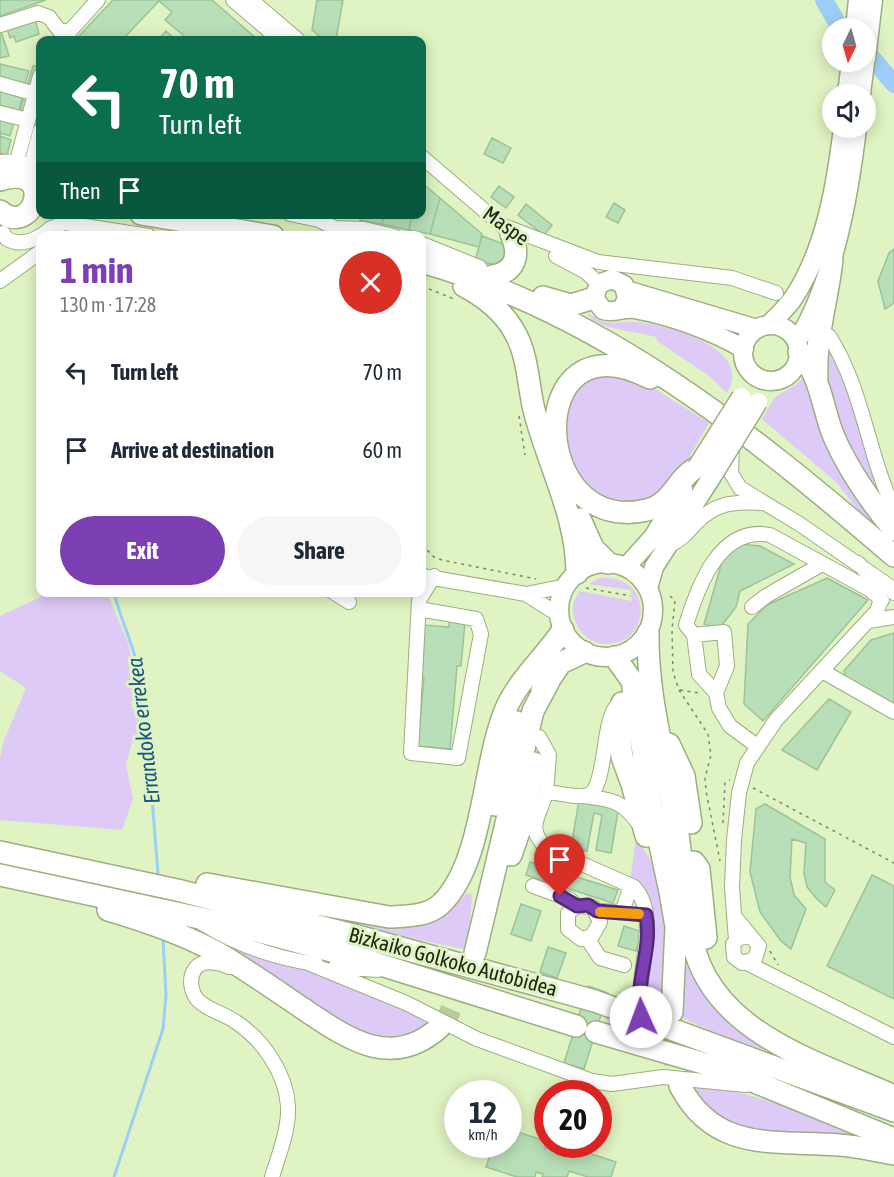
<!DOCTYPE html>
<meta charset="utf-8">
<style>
:root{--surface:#fff;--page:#f6f6f7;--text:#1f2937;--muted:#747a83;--accent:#7c3fb4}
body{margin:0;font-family:"Asap Condensed",sans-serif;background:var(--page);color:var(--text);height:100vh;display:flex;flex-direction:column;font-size:22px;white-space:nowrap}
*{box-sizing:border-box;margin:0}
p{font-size:20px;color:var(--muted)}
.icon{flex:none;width:33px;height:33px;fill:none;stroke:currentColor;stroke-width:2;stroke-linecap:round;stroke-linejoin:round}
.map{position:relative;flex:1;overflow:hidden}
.panel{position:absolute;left:36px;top:231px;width:390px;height:366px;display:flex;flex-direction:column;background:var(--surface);border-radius:12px;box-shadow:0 3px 15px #0003}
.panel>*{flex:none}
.top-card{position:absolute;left:36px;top:36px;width:390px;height:183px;border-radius:12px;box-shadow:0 3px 15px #0003;background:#0b6e4f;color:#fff;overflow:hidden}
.needle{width:39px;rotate:185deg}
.fabs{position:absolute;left:822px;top:18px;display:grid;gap:12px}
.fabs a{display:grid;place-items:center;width:54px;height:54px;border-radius:50%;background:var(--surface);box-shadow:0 3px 15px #0003;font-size:30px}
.speed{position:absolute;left:444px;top:1080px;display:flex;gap:12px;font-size:30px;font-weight:700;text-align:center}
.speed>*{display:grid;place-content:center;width:78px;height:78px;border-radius:50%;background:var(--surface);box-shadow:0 3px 15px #0003;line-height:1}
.speed small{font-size:15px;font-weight:400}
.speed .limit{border:9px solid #d22;background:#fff;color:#111}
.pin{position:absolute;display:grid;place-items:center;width:51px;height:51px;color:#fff;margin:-62px -26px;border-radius:50% 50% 50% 0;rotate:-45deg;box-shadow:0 0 6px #0007}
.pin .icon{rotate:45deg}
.me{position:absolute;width:66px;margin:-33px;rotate:358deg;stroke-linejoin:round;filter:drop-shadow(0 0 4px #0008)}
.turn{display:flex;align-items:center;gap:21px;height:126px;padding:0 24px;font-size:27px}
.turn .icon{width:78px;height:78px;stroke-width:2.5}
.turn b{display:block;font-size:42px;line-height:51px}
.then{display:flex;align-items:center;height:57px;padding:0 24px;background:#0003;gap:12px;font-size:22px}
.round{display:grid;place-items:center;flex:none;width:63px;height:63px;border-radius:32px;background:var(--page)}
.headline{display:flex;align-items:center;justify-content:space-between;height:102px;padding:0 24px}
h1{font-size:36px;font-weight:700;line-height:45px;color:var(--accent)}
.button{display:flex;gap:12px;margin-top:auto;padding:12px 24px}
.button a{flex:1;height:69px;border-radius:36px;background:var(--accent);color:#fff;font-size:24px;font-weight:700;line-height:69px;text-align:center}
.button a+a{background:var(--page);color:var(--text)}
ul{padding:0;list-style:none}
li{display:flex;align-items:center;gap:18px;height:78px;padding:0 24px}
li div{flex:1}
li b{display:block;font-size:22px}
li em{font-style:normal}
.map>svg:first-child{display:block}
.green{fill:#ddcaf7}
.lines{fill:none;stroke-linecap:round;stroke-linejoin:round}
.stream{stroke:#9ccef8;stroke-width:3}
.river{stroke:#9ccef8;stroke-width:18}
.building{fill:#b8dfb7;stroke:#9cc29b;stroke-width:1.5}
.highway-tunnel{stroke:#baca9f;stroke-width:21;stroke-dasharray:21 10;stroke-linecap:butt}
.minor-casing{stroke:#9dae80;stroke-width:16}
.major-casing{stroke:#9dae80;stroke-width:21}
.highway-casing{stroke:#9dae80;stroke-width:24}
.path{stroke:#7b8767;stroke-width:1.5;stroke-dasharray:3 4.5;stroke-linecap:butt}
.minor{stroke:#fff;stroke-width:14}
.major{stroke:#fff;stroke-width:18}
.highway{stroke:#fff;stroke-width:21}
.major-bridge-casing{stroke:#9dae80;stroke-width:21;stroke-linecap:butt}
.major-bridge{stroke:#fff;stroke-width:18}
.route-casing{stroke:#512975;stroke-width:15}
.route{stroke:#7c3fb4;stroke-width:10}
.slow{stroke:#f59e0b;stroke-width:10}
.labels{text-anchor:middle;stroke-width:6;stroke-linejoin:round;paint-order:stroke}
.street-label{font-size:21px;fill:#202614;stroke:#e0f3c2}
.water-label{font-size:22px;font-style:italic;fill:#165784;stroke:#e0f3c2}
</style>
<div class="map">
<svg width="894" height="1177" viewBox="0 0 894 1177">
<rect width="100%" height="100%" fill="#e0f3c2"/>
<path class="green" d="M587,313C593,316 598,320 604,322C614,324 626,321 637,322C667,325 755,348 727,393L709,376L657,341L656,337C637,331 596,330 587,313Z
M824,338L836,357L894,521C862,477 833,425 823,370C821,361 823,348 824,338Z
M608,374L652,387L709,423L670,490L627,507L593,495L571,470L562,405C574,388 589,379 608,374Z
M805,375L894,540V545L864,518L837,483L762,419L775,397L797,384Z
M600,578C658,574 651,653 598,643C590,641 580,633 577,625C571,612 571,602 580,591L632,601L631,590L588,584Z
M51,592L107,593L128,643L137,683L131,704L142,728L132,742L126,765L133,799L122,830L0,820V758L3,743L26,688L0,671V616Z
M636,838L654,866L667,919L665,1010L655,1006L645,996L653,909L643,888L630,881Z
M467,893L472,895L468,950L411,938L277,902L426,923L450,911Z
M192,929L349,981L434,1022L409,1038L371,1040Z
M685,945L791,1059L722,1036L678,1016Z
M687,1085C754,1088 819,1121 882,1144L760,1135L716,1121Z"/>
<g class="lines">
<path class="stream" d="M114,592C121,623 137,651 141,683C144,697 136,711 146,724L158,873
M114,1177L163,1029L166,995L163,939"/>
<path class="river" d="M824,0L840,28
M866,51L894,84"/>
</g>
<path class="building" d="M0,0H46L0,16Z
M113,0H212L258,40H189L165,20L172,12L159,1L122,40H80L79,36Z
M317,0H343L336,40H324L312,30Z
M35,19L39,34L16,42L14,36L10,38L7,29Z
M166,31L176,40H158Z
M0,34H2L9,56L0,58Z
M0,64L29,71L24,87L0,81Z
M33,66H40V104L38,119H31L19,114Z
M0,91L22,98L18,113L0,108Z
M0,118L14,122L10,136L1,133L0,136L11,140L7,155L0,153Z
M492,138L511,148L503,163L484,154Z
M422,183L440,198L430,234L409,230L412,214H422Z
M499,186L514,197L506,208L491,197Z
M440,198L482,234L479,247L430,234Z
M614,203L625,210L618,223L606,217Z
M526,204L552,225L544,235L518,215Z
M360,214H384L382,224L360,220Z
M384,214H412L409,230L382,224Z
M482,236L509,246L505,266L475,261Z
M894,249V303L885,309L878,281L889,253Z
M739,544L760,546L794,564L740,591L736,607L719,629L704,624L723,558Z
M827,578L868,600L763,721L744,704L748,624L767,605Z
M449,620L465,622L461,666H457L450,749L418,746L424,677H420L424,625L449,627Z
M894,633V706L846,679L844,671L871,640Z
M829,699L851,712L817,770L782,750Z
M579,800L619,806L611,853L596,850L602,815L594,813L587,851L571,848Z
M765,804L825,839V882L835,890L826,907L816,898L807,887L804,873L806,843L792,839L790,877L794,895L806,909L791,949L781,941L760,912L750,872L756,809Z
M530,862L618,890L613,903L526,875Z
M872,875L894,886V999L827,966Z
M521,904L541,911L531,941L511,934Z
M624,926L642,932L636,951L618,946Z
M548,947L566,953L557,978L540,972Z
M588,986L608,993L584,1069L564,1063Z
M508,1129L546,1141L545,1150L547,1144L572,1152L573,1158L576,1149L616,1162L611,1177H588L569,1171L567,1177H542L543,1174L536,1172L535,1177H517L486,1167L494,1144H508Z"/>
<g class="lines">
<path class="highway-tunnel" d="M672,1012L671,1048L680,1086
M440,1027L449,1014L475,953"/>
<g class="minor-casing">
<path id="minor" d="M233,0L280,40
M251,0L298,40
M0,25L38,13L49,17L59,30L69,32L98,0
M0,84L40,95
M0,113L28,120
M422,157L507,230
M17,161L40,76
M0,162L17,161L40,171
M31,182L30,170L40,131
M290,214L319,220L335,228L364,229L394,236
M501,225L598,262L732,278L776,293
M3,233L7,239C18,245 30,242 40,236
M41,236L51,228L65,223L149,236
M422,244L479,267L483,273
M556,256L586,272L599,284
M0,281L40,252
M829,336C863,389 867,452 894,509
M732,447L731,473L740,488L801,525L892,588L894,593
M670,545C681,540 688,532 696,523C715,503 734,501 762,503
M422,576L526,594L559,615
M333,592L349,602
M526,594L566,586
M752,607L766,596L822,564
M419,609L476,619L481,634L458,758L411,753L419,600L434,576
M869,621L894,617
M694,635L686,625C698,586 720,525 770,535L869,589L882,600
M822,671L894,712
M716,693L727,666L724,632L694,635L699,674L716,693L719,708L730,726L757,746
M615,708C602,727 606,789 588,795C577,799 557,792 546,792C540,817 524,828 548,849L634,887C663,918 633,978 641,1017
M539,737L549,755L546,792
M584,796C610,800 621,799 638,823
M533,886L569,899L577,906L593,907L600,922L592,936L581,939L568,929V913L577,906
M597,911L622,912L631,886
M734,916L759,946L755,959L742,963L734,957L733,944L739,938L750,936
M202,923C237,945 275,958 316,964
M587,938L600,958L624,965
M736,940L732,887L734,840L739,793L747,763L776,720L877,611C887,589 872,578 858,563
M308,963L406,1003L477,1039L592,1081L612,1084L663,1077L746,1085
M747,963L894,1037
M229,967C219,963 203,958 195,969C188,978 191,995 200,1002C210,1011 225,1014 236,1022C263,1040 286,1073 288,1106C289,1130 279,1154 272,1177
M335,967L378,970"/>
</g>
<g class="major-casing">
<path id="major" d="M855,28L858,0
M866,59L873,0
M847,94L851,62
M861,94L865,62
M626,290L757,329
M622,308L627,299L624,285L612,279L599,284L594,298L603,310C614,314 623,307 634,309C672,316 710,330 744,349
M769,325C777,316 788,307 794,297C826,248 836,184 843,128
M743 353a28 28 0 1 1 56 0a28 28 0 1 1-56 0Z
M797,341C834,283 849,195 857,128
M559 610a47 47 0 1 1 94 0a47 47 0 1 1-94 0Z
M626,567L653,537L683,489
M648,588L654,567L711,478"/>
</g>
<g class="highway-casing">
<path id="highway" d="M0,180C58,162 34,240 0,211
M141,214L273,236
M422,262C605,315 752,434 894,556
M492,276C517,272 520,254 511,234
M464,286C485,297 502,310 514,331C528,354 528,385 534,410C548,465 577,516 577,573
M543,297L571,305L594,298
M799,352C821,375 822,408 834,437C849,471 870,501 894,530
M817,377C815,337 828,299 832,259
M650,378C521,311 528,538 647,510C673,503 676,479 697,467
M580,519L593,548L608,563
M648,633C647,696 665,756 675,817C683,858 684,901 693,943C713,1034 821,1063 894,1096
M615,657L632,681L651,803L670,892L676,927L672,1012
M542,690L561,663L584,652
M622,703L618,725L622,757L632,784L646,836
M669,744L684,776L691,823
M496,805L517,722
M0,852L177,890L357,936L595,1001L894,1111
M511,855L521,826L534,763
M694,862L699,869L706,938
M0,875L246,928L365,960L576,1026
M207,884L389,917C406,916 427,917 441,904C484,862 482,767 505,711C517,681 545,657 563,630
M108,910C145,921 184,934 218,953C247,970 274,989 302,1008C347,1038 391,1071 440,1027
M475,953L533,711L550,679
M596,1032L723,1069L894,1139
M680,1086C715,1153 775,1140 839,1145C857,1146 876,1151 894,1154"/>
</g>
<path class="path" d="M422,286L454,299
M519,416L525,455
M422,545L434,557L442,560L536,579
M586,588L631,596
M670,596L675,600L672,630L673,672L679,690L708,734L711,755L705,778L706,791L720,861
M680,690L699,693
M753,788L894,863
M723,823L725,783L730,780
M770,951L778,965"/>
<use href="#minor" class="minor"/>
<use href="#major" class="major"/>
<use href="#highway" class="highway"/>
<g class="major-bridge-casing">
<path id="major-bridge" d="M697,467L741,397
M711,478L758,402"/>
</g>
<use href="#major-bridge" class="major-bridge"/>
</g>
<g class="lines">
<g class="route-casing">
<path id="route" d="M560,896L577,906L588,905L597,911L646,915C653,948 634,983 641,1017"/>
</g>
<use href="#route" class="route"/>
<path class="slow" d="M600,912L639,914"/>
</g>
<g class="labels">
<g class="street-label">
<text transform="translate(506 226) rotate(36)" y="7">Maspe</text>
<text transform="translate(453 962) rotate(15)" y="7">Bizkaiko Golkoko Autobidea</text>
</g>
<g class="water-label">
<text transform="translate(143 731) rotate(-97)" y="8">Errandoko errekea</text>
</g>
</g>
</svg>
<div class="fabs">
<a><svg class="needle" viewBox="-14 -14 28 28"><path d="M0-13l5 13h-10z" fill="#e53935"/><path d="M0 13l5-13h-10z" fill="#747a83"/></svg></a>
<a><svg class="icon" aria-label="sound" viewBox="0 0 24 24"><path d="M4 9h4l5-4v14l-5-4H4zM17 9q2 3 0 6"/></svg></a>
</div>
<div class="speed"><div>12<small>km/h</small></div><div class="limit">20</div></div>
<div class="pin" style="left:560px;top:896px;background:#d93025"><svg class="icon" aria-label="arrive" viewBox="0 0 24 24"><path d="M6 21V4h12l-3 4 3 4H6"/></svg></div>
<svg class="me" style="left:641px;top:1017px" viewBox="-20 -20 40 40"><circle r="19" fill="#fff"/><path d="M0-13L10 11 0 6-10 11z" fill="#7c3fb4"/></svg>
<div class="top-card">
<div class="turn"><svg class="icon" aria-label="left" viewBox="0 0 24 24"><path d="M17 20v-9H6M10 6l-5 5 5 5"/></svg><div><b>70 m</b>Turn left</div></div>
<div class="then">Then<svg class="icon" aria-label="arrive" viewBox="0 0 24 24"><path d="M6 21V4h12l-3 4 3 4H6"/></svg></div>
</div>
<section class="panel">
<div class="headline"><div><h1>1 min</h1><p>130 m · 17:28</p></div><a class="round" style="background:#d93025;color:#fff"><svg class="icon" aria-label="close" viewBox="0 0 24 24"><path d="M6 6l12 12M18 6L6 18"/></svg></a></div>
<ul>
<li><svg class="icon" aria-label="left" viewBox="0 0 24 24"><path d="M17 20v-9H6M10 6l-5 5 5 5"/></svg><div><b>Turn left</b></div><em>70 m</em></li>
<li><svg class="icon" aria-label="arrive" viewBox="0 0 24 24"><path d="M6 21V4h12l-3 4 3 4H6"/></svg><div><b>Arrive at destination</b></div><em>60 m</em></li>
</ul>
<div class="button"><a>Exit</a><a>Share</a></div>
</section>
</div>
